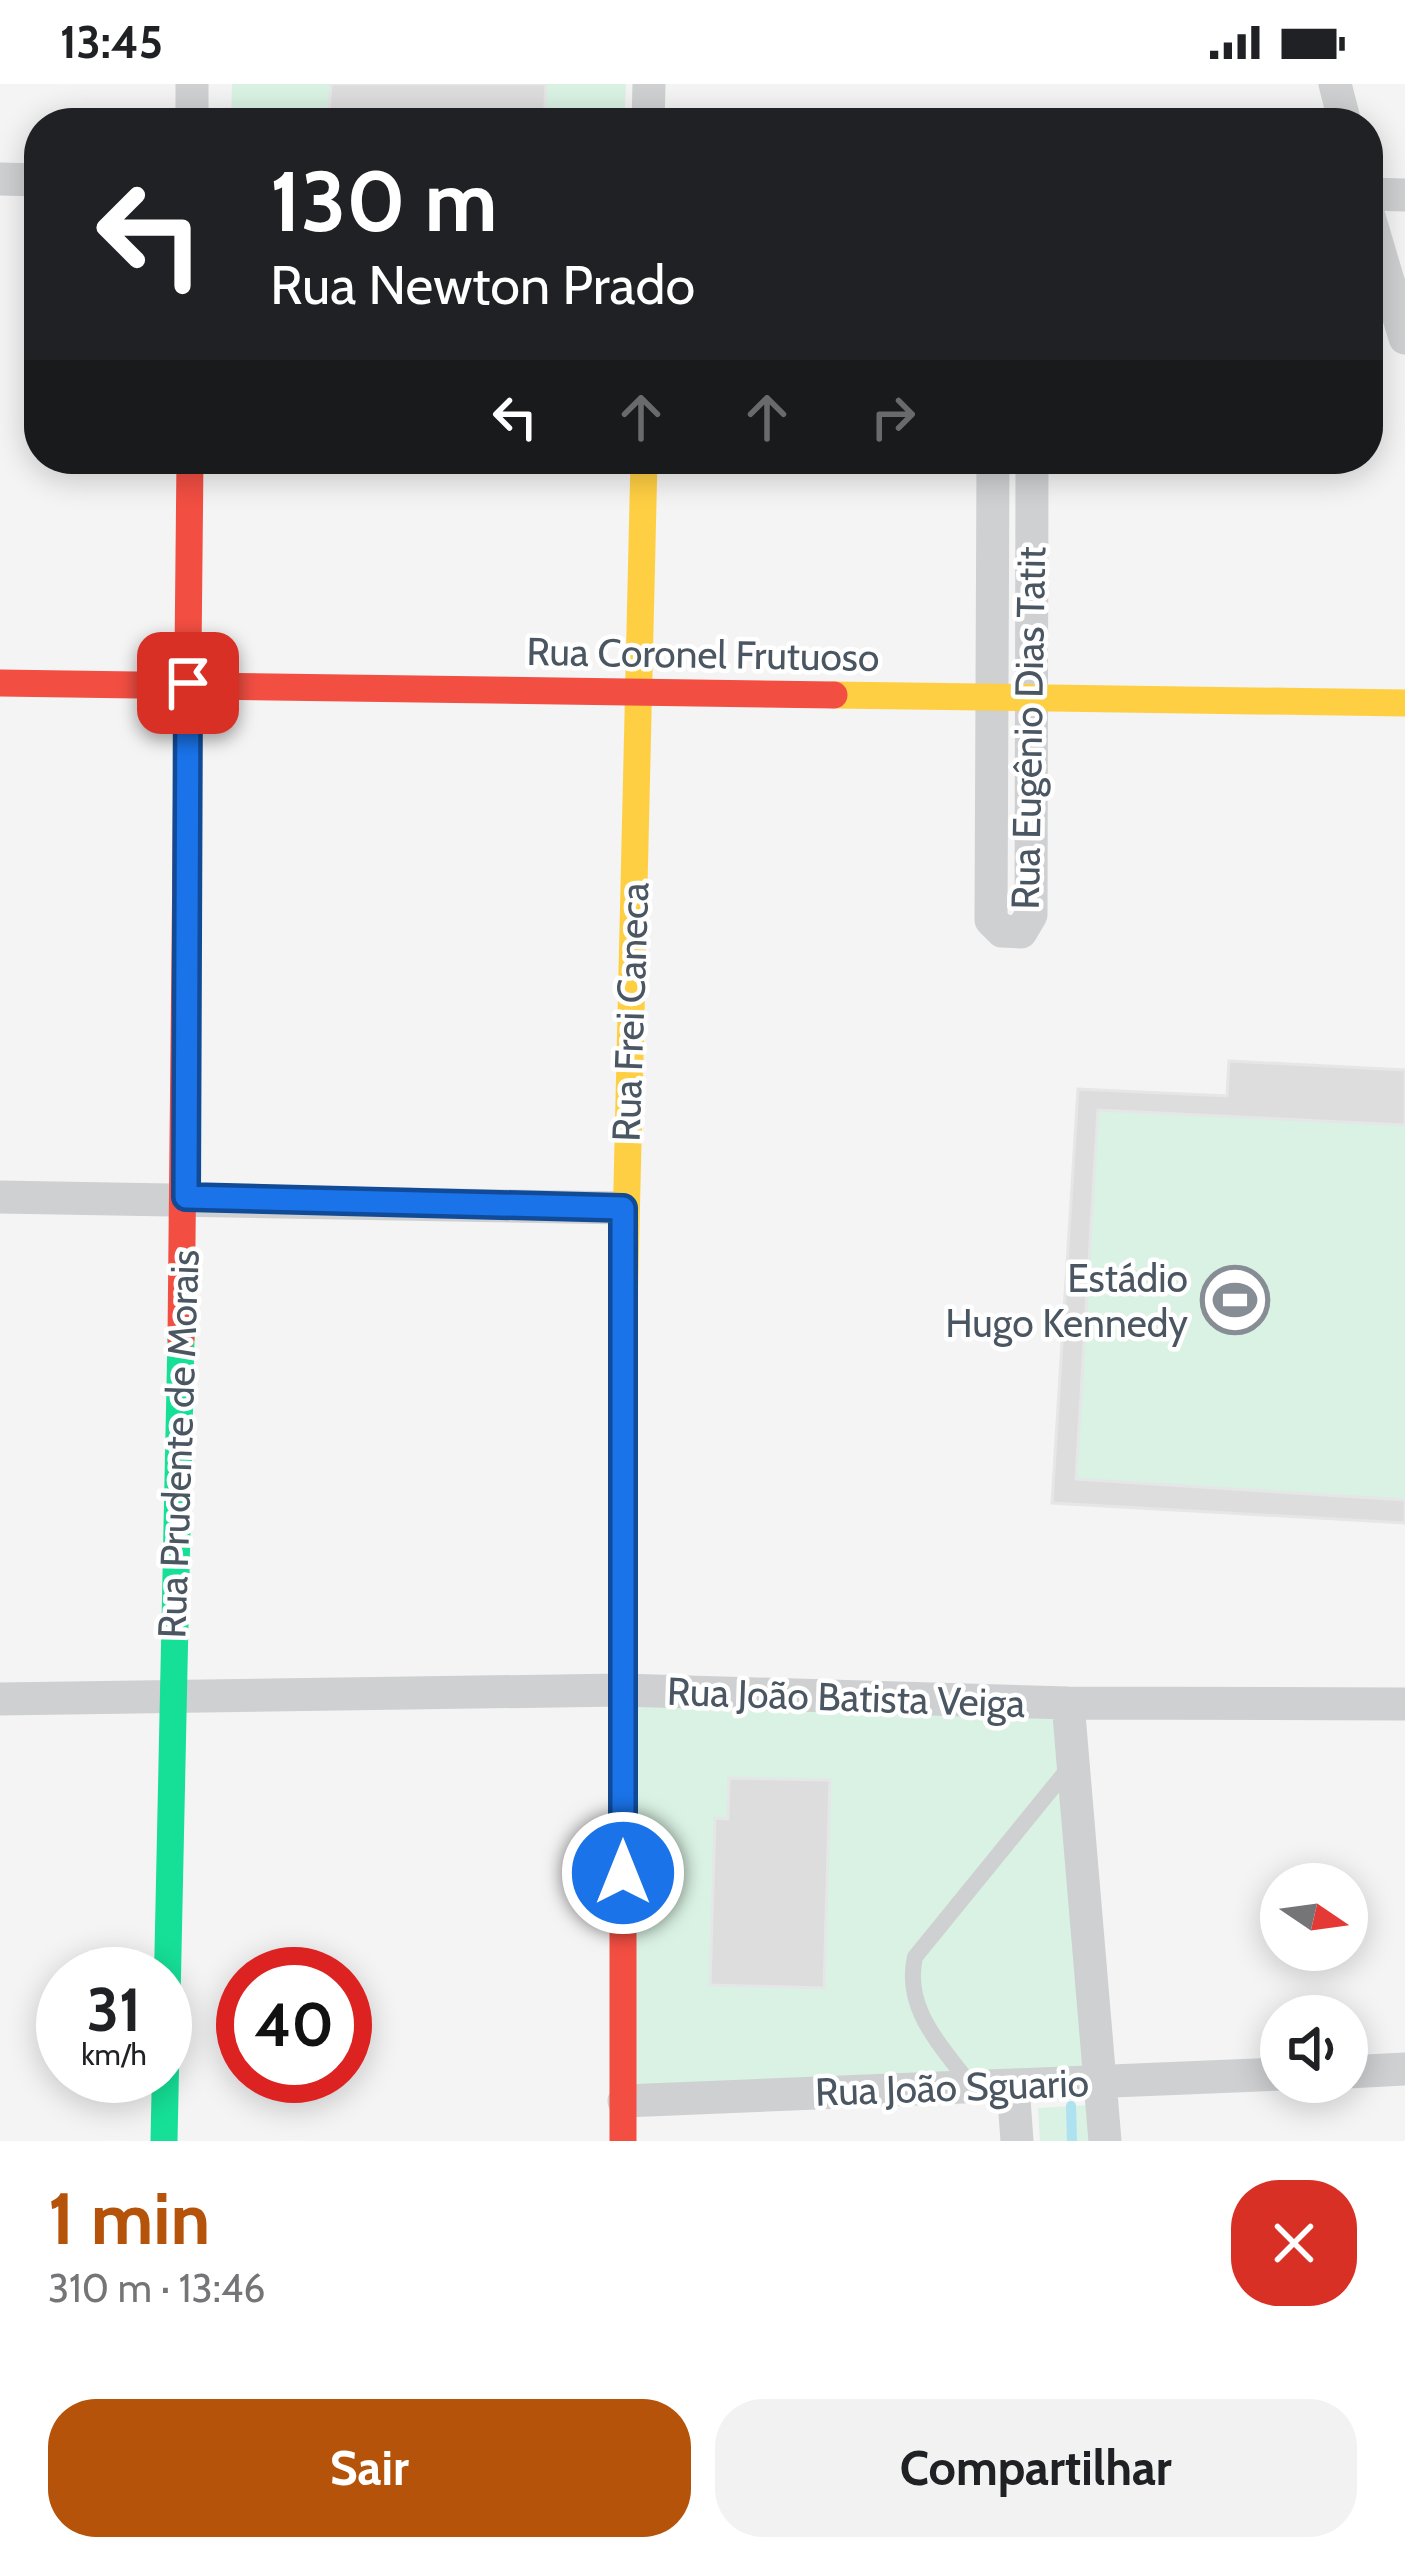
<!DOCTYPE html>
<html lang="pt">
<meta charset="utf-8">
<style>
:root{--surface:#fff;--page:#f2f2f2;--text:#202124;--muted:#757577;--accent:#b45309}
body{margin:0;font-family:Cabin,sans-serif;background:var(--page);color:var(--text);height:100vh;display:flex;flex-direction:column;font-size:45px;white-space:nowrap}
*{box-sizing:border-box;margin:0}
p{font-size:39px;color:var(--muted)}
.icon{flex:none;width:66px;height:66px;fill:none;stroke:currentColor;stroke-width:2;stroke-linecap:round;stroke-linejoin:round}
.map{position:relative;height:2057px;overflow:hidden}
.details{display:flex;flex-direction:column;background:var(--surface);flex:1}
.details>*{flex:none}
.hud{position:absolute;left:24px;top:24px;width:1359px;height:366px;border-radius:48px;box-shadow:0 6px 30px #0003;background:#202124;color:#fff;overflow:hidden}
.needle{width:78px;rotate:103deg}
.fabs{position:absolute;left:1260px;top:1779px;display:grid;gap:24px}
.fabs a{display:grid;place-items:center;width:108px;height:108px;border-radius:50%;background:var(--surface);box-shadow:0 6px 30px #0003;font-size:60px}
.speed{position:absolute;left:36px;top:1863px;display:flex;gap:24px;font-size:60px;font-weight:700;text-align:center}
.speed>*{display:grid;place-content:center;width:156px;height:156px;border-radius:50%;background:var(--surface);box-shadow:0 6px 30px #0003;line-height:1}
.speed small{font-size:30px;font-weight:400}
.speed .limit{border:18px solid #d22;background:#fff;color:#111}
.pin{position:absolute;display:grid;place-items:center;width:102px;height:102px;color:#fff;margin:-51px;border-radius:24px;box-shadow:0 6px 18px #0006}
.me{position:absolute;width:132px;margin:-66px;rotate:0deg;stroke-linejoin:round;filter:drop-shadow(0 0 9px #0008)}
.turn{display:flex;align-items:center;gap:42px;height:252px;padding:0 48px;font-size:54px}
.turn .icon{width:156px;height:156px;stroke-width:2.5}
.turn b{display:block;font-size:84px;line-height:102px}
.lanes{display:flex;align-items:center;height:114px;padding:0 48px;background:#0003;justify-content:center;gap:60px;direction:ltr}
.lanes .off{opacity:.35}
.round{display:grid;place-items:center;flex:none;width:126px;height:126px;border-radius:48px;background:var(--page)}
.overview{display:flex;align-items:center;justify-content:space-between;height:204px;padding:0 48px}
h1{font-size:72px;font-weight:700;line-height:90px;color:var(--accent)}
.button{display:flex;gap:24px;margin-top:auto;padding:24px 48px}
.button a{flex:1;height:138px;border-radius:48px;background:var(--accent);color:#fff;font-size:48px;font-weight:700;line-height:138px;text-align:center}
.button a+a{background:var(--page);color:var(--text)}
.status{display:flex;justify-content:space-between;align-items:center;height:84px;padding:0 60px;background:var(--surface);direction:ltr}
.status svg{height:33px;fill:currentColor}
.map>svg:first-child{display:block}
.green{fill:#d9f2e3}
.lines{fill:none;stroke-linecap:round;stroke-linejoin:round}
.stream{stroke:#aee2f0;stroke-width:10}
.building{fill:#ddddde;stroke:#e5e6e7;stroke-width:3}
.lane{stroke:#ced0d2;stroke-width:16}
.street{stroke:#ced0d2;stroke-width:33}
.fast{stroke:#16e098;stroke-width:27}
.slow{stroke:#ffcf43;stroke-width:27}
.jam{stroke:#f24e42;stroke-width:27}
.route-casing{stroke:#114b97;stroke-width:30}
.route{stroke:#1a73e8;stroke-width:21}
.labels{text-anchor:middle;stroke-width:9;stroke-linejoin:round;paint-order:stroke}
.street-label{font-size:39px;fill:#4a5661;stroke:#fff}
.poi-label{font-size:39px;fill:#4a5661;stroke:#fff;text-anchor:end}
</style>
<div class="status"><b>13:45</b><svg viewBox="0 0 49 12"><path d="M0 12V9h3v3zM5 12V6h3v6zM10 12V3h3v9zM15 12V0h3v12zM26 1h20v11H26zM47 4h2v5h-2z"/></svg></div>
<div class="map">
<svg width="1405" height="2057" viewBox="0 0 1405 2057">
<rect width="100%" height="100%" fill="#f4f4f4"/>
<path class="green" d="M232,0H626L624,39H231Z
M1229,977L1405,986V1439L1052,1419L1078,1005L1227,1012Z
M633,1621L1065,1622L1089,1996L627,2010Z
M1087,2021L1089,2057H1040L1038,2024Z"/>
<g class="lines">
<path class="stream" d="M1071,2022L1072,2057"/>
</g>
<path class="building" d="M331,0H546L544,39L329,31Z
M1229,977L1405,986V1041L1098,1026L1076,1395L1405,1416V1439L1052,1419L1078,1005L1227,1012Z
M729,1694L830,1696L824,1904L710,1901L715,1734L728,1735Z"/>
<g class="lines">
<path class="lane" d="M972,2003C943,1963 903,1926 915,1873L1072,1680"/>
<path class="street" d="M192,0V39
M1335,0L1345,39
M648,39L649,0
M0,95L39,96
M1368,110L1405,111
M1368,129L1405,254
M993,375L991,836L1002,847L1021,848L1031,831L1032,375
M0,1113L623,1124
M0,1615L622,1606L1068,1619L1405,1620
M1068,1619L1105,2057
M1347,1988L1405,1985
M1013,2001L1017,2057
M624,2017L1281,1990"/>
<path class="fast" d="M164,2057L181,1254"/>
<path class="slow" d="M834,611L1405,619
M623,1272L644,375"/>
<path class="jam" d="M0,599L834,611
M181,1254L190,375
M623,1272V2057"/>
</g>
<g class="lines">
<g class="route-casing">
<path id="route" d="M188,599L186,1113L623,1124V1789"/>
</g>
<use href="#route" class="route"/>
</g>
<defs>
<g id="stadium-ring" transform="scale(3.45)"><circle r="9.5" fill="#fff" stroke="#868d94" stroke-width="1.5"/><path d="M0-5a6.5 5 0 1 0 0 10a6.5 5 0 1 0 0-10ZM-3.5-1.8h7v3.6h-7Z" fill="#868d94"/></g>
</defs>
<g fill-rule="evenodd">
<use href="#stadium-ring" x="1235" y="1216"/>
</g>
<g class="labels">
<g class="street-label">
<text transform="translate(703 570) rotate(1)" y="14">Rua Coronel Frutuoso</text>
<text transform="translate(1028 644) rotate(-89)" y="14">Rua Eugênio Dias Tatit</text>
<text transform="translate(630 928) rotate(-88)" y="14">Rua Frei Caneca</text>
<text transform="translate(178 1360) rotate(-88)" y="14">Rua Prudente de Morais</text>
<text transform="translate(846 1613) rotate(2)" y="14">Rua João Batista Veiga</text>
<text transform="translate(952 2003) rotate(-2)" y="14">Rua João Sguario</text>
</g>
<g class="poi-label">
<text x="1188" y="1208">Estádio<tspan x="1188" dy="45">Hugo Kennedy</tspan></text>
</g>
</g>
</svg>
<div class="fabs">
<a><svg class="needle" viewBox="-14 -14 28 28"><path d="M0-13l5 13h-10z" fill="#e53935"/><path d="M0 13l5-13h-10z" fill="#757577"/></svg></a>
<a><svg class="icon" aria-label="sound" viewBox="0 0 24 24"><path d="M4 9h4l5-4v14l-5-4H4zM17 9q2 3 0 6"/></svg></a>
</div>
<div class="speed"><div>31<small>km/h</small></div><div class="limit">40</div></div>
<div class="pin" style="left:188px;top:599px;background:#d93025"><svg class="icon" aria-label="arrive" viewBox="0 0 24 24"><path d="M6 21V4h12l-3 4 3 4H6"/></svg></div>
<svg class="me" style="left:623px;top:1789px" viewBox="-20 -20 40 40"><circle r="17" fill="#1a73e8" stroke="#fff" stroke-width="3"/><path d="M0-11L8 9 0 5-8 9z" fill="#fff"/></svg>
<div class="hud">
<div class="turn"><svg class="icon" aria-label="left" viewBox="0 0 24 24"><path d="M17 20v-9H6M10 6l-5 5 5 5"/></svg><div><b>130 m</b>Rua Newton Prado</div></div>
<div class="lanes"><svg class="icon" aria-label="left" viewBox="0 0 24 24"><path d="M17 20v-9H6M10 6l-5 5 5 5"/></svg><svg class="icon off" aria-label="ahead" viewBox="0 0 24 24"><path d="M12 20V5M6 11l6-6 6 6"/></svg><svg class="icon off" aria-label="ahead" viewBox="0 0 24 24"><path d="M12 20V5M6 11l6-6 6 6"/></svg><svg class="icon off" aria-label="right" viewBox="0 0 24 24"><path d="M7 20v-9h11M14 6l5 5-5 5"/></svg></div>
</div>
</div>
<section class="details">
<div class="overview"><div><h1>1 min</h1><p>310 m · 13:46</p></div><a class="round" style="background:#d93025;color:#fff"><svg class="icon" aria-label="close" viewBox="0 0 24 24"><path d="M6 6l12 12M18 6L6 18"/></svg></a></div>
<div class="button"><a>Sair</a><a>Compartilhar</a></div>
</section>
